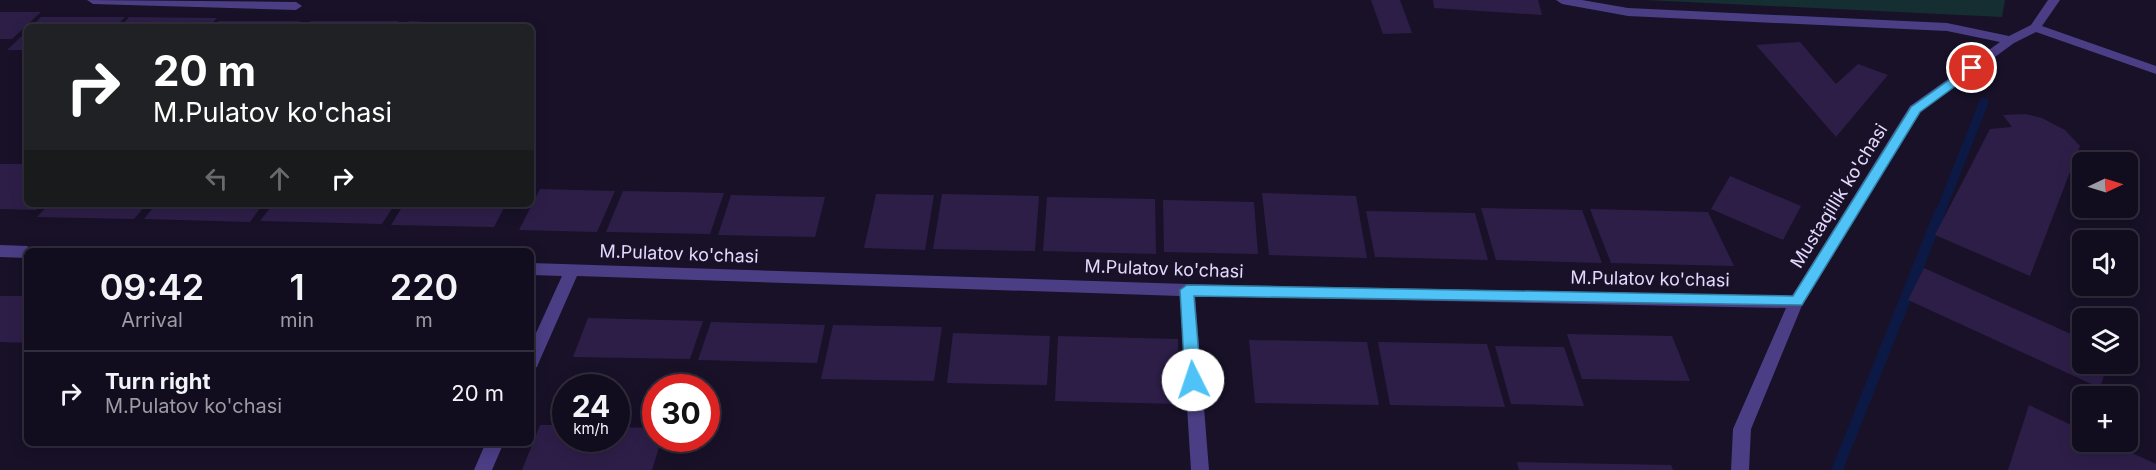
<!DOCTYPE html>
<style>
:root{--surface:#120d1e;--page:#1b1627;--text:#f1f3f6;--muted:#9c9ca4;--line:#312d3c}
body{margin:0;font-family:Inter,sans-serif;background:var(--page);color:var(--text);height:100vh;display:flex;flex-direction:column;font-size:22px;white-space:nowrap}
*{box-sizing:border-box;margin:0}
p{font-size:20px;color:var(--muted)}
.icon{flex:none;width:33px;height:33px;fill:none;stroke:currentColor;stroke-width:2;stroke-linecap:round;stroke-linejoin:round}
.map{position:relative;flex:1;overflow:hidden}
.details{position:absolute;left:24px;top:248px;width:510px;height:198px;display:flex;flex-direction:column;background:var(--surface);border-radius:9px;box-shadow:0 3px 15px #0003,0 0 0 2px var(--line)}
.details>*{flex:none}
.top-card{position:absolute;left:24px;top:24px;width:510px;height:183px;border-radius:9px;box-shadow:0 3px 15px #0003,0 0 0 2px var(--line);background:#202124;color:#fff;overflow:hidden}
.needle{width:39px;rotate:86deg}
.fabs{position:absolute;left:2072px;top:152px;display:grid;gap:12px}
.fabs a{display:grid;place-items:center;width:66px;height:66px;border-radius:9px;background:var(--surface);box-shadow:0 3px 15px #0003,0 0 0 2px var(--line);font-size:30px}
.speed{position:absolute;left:552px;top:374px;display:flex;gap:12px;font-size:30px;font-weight:700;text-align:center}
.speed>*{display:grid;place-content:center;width:78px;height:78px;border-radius:50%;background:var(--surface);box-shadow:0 3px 15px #0003,0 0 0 2px var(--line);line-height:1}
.speed small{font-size:15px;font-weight:400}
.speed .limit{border:9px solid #d22;background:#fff;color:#111}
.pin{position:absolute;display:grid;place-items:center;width:51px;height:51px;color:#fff;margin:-26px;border:3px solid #fff;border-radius:50%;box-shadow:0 2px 6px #0007}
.me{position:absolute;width:66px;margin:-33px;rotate:356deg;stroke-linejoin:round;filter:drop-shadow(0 0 4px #0008)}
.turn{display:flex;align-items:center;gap:21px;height:126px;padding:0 30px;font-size:27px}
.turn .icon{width:78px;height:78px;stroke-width:2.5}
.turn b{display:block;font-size:42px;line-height:51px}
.lanes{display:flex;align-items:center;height:57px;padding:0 30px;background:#0003;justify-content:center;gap:30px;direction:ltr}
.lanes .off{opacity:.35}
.eta{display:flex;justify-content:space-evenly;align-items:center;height:102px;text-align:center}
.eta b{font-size:36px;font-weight:600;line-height:42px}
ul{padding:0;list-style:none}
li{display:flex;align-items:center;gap:18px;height:84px;padding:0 30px;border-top:2px solid var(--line)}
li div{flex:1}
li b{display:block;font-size:22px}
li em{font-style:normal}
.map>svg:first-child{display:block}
.green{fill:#142e32}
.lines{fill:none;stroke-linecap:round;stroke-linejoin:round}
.stream-far1{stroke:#0d1945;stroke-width:9}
.stream{stroke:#0d1945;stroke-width:11}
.building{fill:#2d1e48}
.minor{fill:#4b3e85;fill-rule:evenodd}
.route{fill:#4fc3f7;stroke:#337fa1;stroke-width:1.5}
.labels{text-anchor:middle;stroke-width:6;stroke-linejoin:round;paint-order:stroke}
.street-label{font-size:18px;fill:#e3d9fd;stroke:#181128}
</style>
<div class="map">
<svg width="2156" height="470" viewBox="0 0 2156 470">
<rect width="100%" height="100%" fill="#181128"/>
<path class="green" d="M1645,0H2005L2002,17Z"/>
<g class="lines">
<path class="stream-far1" d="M1940,213L1984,102"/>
<path class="stream" d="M1837,470L1940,212"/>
</g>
<path class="building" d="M1371,0H1400L1412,33L1383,34Z
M1433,0H1538L1542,15L1434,8Z
M0,12H41L12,39H0Z
M41,17H125L116,27H31Z
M129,17L217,18L209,27H120Z
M219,21H300L296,27H213Z
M311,21H399L395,27H306Z
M409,21L429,22L425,27H405Z
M27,31V50H7Z
M1800,42L1836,84L1858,64L1888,75L1836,137L1756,45Z
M2025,114L2042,118L2065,130L2080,146L2030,276L1935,235L1990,129L2012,127L2003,115Z
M0,164H27V204H42L36,210L0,209Z
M1730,176L1801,206L1783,240L1711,209Z
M540,189L615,191L597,232L519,230Z
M623,191L724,193L710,234L606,232Z
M1262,193L1356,196L1367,258L1269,255Z
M876,194L934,195L925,250L864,248Z
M942,194L1039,196L1035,251L933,249Z
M731,195L825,197L815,237L718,235Z
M1047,197L1155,199L1156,254L1043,251Z
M1163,200L1254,202L1258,254L1164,252Z
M49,204H147L134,219L37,217Z
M156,204H263L250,222L144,219Z
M273,204H395L382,224L260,221Z
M404,204H506L494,227L391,225Z
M1481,208L1582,210L1602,263L1496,260Z
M1590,209L1708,212L1734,266L1611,263Z
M1366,211L1475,213L1488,260L1375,257Z
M1924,268L2082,339V363H2108L2100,388L1908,300Z
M0,296H27V343L0,342Z
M588,318L703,321L690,359L573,357Z
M711,322L825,325L817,363L698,360Z
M833,325L942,327L934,381L821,379Z
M953,333L1050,336L1047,385L947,383Z
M1567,334L1672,336L1690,381L1582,379Z
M1058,336L1178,339L1180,404L1055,401Z
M1249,340L1367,342L1379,405L1255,403Z
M1378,342L1487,344L1505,407L1390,405Z
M1495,346L1564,347L1584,406L1511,404Z
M2029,405L2082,430V441H2106L2156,464V470H2008Z
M540,425H566V438H616V427L656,428V438H662L652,470H522Z
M1517,462L1671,465L1673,470H1519Z"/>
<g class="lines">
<path class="minor" d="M87,0L296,2L302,6L296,10L93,4Z
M1556,0H1582L1628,8L1947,23L2009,36L2031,25L2048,0H2060L2042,26L2156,66V74L2036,32L2014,43L1920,112L1803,303L1751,429L1749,470H1731L1733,429L1786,308L1195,296L1209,470H1191L1180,296L577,276L539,362L537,367L531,369V344L562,276L531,275V263L1187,284L1792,296L1910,106L2000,42L1947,31L1628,16L1562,4Z
M0,245L27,246L34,250H27V258L0,257Z
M486,442H504L492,470H474Z"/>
</g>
<path class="route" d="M1972,64L1978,68L1976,71L1920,112L1802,305L1194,296L1201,380L1198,384H1188L1185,380L1180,290L1187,285L1793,296L1911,107Z"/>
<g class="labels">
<g class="street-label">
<text transform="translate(1839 196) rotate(-58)" y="6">Mustaqillik ko'chasi</text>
<text transform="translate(679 254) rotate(2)" y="6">M.Pulatov ko'chasi</text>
<text transform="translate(1164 269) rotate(2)" y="6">M.Pulatov ko'chasi</text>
<text transform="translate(1650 279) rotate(1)" y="6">M.Pulatov ko'chasi</text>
</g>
</g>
</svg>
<div class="fabs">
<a><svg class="needle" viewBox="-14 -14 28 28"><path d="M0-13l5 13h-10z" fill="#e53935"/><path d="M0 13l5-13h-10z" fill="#9c9ca4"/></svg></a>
<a><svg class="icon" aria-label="sound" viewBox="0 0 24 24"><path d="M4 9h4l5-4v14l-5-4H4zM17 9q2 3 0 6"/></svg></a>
<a><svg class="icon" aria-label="layers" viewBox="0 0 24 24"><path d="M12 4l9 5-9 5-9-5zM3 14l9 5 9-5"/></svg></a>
<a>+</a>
</div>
<div class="speed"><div>24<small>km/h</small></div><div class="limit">30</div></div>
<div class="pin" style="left:1972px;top:68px;background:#d93025"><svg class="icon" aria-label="arrive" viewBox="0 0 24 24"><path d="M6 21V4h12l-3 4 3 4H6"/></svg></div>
<svg class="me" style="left:1193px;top:380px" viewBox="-20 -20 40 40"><circle r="19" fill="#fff"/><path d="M0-13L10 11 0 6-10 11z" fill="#4fc3f7"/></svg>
<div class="top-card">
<div class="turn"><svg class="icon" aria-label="right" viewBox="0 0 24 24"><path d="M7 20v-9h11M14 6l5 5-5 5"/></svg><div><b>20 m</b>M.Pulatov ko'chasi</div></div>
<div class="lanes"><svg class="icon off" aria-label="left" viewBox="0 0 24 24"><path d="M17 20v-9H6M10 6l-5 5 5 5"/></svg><svg class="icon off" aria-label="ahead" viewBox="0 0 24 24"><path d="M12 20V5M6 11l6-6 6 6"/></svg><svg class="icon" aria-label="right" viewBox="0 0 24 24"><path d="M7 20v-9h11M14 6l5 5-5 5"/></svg></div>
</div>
<section class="details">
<div class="eta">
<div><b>09:42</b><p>Arrival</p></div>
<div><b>1</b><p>min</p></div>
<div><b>220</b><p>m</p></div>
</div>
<ul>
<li><svg class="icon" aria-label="right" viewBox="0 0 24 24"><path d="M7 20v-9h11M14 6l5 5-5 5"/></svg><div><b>Turn right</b><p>M.Pulatov ko'chasi</p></div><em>20 m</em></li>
</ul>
</section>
</div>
